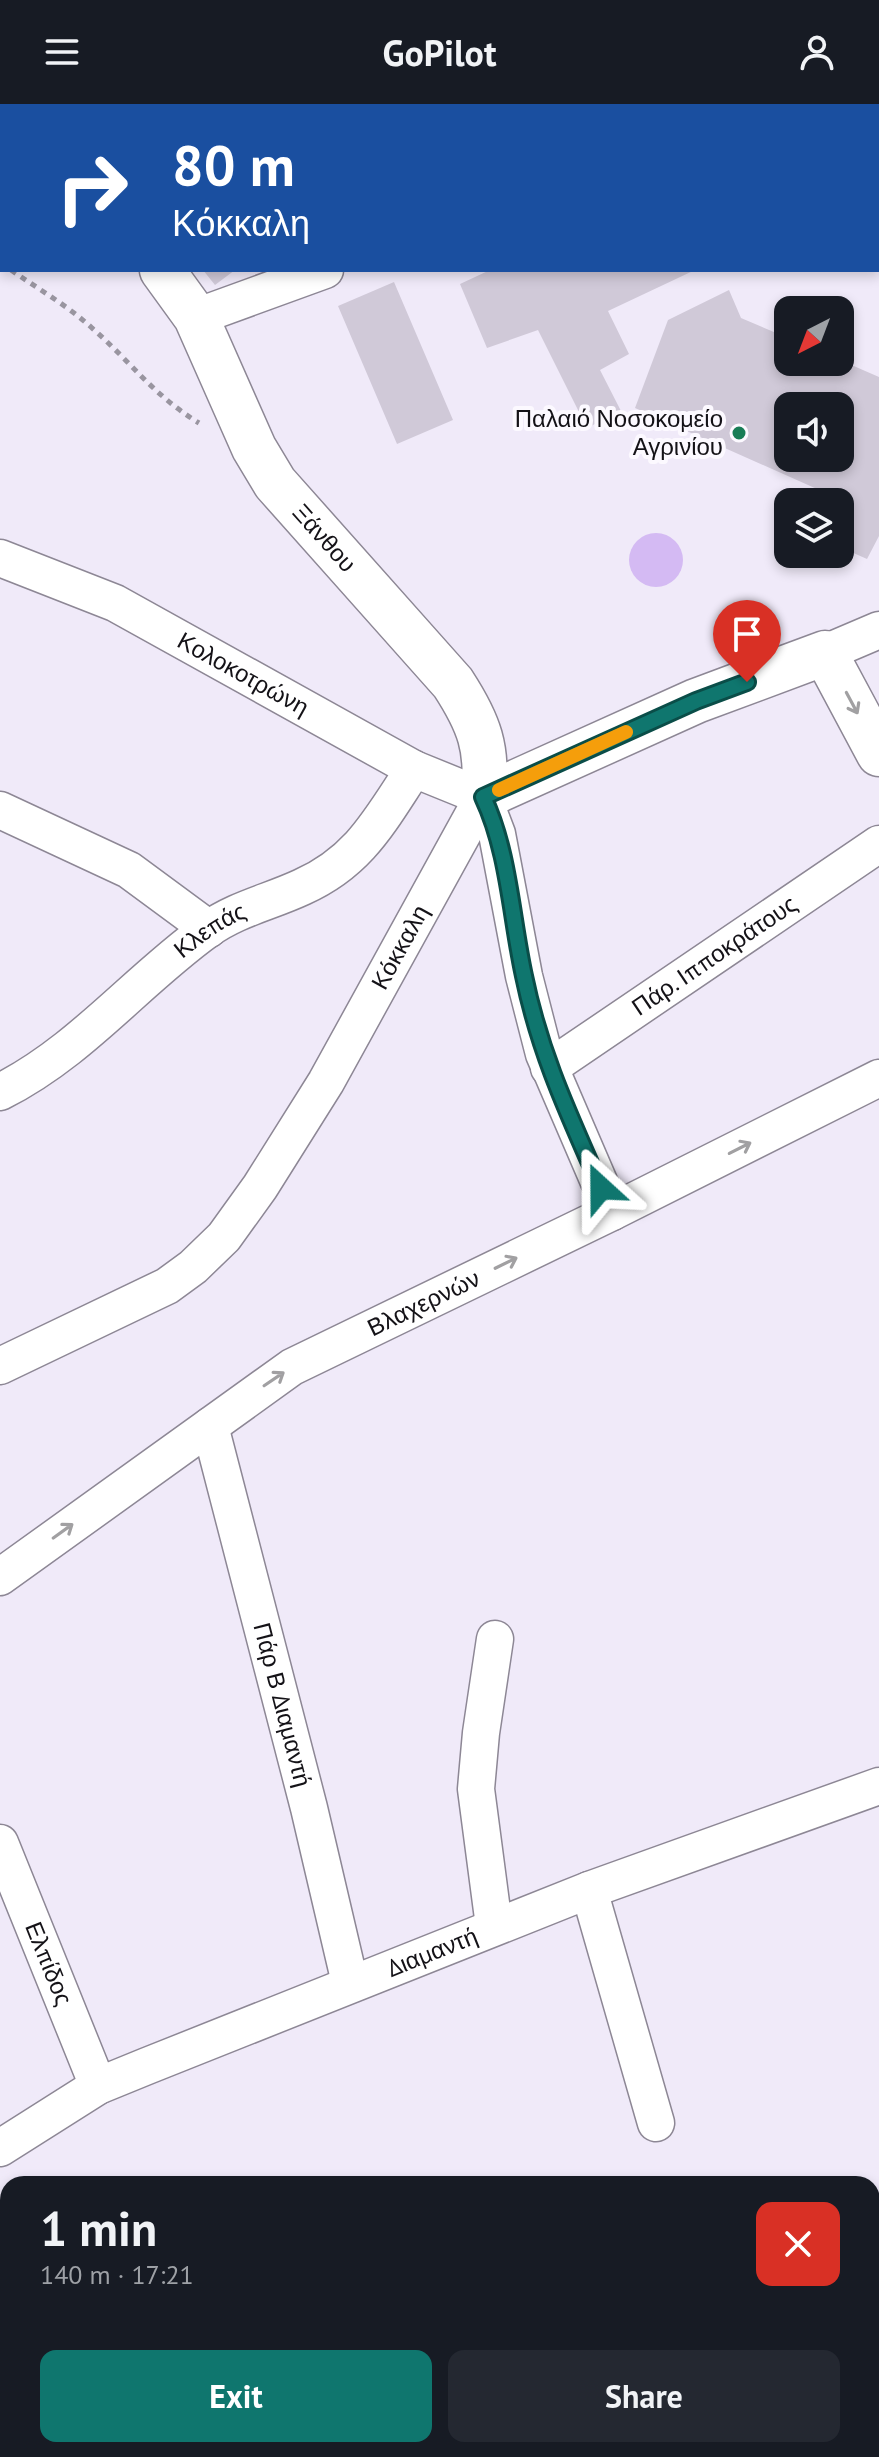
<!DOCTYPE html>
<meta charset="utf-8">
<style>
:root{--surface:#171b24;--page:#242831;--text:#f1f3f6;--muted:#9ea1a6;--accent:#0f766e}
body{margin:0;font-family:"PT Sans",sans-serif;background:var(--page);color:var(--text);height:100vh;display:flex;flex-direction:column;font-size:30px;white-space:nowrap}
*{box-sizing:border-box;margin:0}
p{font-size:26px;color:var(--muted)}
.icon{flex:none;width:44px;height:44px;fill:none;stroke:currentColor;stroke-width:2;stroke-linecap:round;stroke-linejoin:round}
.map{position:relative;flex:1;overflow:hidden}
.drawer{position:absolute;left:0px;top:2072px;width:880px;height:282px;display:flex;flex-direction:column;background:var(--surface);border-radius:24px 24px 0 0;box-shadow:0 4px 12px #0003}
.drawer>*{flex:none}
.top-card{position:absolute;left:0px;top:0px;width:880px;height:168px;box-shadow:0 4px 12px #0003;background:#1a4fa0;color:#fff;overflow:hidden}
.needle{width:52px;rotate:222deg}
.controls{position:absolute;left:774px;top:192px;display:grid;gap:16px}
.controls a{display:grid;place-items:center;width:80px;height:80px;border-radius:16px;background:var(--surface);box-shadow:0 4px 12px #0003;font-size:40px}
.pin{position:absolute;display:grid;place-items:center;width:68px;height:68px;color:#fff;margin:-82px -34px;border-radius:50% 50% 50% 0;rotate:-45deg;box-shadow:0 0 8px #0007}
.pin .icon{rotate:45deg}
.me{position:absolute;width:88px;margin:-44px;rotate:336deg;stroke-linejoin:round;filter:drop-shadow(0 0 6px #0008)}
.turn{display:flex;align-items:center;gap:28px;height:168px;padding:0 40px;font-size:36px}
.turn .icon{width:104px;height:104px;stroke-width:2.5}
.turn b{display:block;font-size:56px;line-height:68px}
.round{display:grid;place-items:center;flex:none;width:84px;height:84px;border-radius:16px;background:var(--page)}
.summary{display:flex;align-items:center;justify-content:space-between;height:136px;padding:0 40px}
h1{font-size:48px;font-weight:800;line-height:60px}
.primary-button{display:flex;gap:16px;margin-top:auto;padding:16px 40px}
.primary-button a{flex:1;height:92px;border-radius:16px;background:var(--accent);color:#fff;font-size:32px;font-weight:800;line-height:92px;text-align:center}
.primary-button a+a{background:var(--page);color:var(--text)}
header{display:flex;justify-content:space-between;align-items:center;height:104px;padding:0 40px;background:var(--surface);font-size:36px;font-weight:800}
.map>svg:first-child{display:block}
.green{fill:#d4baf3}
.building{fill:#d0c9d8;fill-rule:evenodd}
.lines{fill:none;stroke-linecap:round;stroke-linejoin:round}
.minor-casing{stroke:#8d8795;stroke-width:39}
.major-casing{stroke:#8d8795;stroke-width:47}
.path{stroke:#9995a0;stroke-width:5;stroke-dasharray:6 6;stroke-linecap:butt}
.minor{stroke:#fff;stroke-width:36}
.major{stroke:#fff;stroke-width:44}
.oneway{stroke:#a1a0a2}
.route-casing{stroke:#0a4d48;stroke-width:20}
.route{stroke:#0f766e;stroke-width:14}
.slow{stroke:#f59e0b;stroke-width:14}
.poi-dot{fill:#187d56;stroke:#fcf9ff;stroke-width:3}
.labels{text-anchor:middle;stroke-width:8;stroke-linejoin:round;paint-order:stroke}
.poi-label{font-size:24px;fill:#141217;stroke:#fcf9ff;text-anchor:end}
.street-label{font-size:24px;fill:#141217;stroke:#fcf9ff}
</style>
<header><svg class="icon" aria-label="menu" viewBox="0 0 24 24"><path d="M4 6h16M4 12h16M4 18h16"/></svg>GoPilot<svg class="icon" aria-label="person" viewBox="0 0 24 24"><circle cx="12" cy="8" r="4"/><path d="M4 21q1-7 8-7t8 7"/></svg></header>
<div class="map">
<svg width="879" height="2353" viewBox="0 0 879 2353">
<rect width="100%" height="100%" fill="#f0eaf9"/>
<path class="green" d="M629 456a27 27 0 1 1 54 0a27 27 0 1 1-54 0Z"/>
<path class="building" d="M203,166H235L215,181Z
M490,166H695L608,207L629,250L600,266L621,307L587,324L538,226L487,244L460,180Z
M394,178L453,316L397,340L338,202Z
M729,186L741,214L788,234V258L840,256L879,273V432L867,455L840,443V398H821L826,389L635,304L668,216ZM788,302H840V354H788Z"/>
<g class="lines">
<g class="minor-casing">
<g id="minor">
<path d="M743,0L745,2"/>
<path d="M772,2L777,0"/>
<path d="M196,213L325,166"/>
<path id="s1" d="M0,454L115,499L414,665L483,693"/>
<path d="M825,549L879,526"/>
<path d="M483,693L497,730L524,872L544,950L612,1108"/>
<path d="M0,706L129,766L209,825"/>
<path id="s2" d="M549,964L879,740"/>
<path id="s3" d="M0,988C80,948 135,878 207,826C236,805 270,798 302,783C360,757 380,716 414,665"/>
<path id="s4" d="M0,1262L167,1182L193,1163L224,1133L260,1083L326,978L483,693"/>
<path id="s5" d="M210,1322L309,1704L350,1879"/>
<path id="s6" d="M0,1473L292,1263L612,1108L879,974"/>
<path id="s7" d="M0,1739L98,1982"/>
<path d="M589,1786L656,2019"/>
<path d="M494,1822L476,1685L481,1629L495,1535"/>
<path id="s8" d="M0,2044L98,1982L147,1962L589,1786L879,1682"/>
<path d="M872,2168L879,2167"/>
<path d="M0,2307L8,2306"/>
<path d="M373,2346L376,2353"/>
<path d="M554,2353L563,2346"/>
</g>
</g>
<g class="major-casing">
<g id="major">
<path d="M40,0L41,2"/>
<path id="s9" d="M162,166L196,213L254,344L275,379L453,579C479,619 489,645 483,693"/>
<path d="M483,693L696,597L825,549L879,650"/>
</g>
</g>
<path class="path" d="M0,159L2,160
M11,166C38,185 67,201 92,224C131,258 153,291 199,319"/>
<use href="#minor" class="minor"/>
<use href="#major" class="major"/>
</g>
<defs><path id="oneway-shaft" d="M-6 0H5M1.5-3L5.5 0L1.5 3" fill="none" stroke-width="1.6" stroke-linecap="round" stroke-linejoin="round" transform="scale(2)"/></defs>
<g class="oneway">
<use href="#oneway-shaft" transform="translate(852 599) rotate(62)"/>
<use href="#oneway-shaft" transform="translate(740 1044) rotate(-27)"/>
<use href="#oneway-shaft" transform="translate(506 1159) rotate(-26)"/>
<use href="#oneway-shaft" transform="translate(274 1275) rotate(-34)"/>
<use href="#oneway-shaft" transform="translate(63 1427) rotate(-36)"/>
</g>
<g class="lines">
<g class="route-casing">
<path id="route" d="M601,1084C569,1011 540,950 524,872C511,813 509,748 483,693L696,597L747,578"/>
</g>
<use href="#route" class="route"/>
<path class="slow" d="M499,686L626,628"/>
</g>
<circle class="poi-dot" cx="739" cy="329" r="8"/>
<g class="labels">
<g class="poi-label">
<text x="723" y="323">Παλαιό Νοσοκομείο<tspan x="723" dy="28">Αγρινίου</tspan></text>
</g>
<g class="street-label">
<text dy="8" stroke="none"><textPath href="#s9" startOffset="316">Ξάνθου</textPath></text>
<text dy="8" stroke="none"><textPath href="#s1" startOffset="270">Κολοκοτρώνη</textPath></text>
<text dy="8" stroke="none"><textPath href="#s3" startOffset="266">Κλεπάς</textPath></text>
<text dy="8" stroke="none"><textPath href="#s4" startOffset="600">Κόκκαλη</textPath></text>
<text dy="8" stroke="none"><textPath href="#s2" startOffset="200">Πάρ. Ιπποκράτους</textPath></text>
<text dy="8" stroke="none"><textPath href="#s6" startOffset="506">Βλαχερνών</textPath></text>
<text dy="8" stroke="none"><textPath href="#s5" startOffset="288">Πάρ Β Διαμαντή</textPath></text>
<text dy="8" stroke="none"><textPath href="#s8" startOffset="476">Διαμαντή</textPath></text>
<text dy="8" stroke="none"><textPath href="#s7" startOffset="130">Ελπίδος</textPath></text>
</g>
</g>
</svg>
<div class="controls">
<a><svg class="needle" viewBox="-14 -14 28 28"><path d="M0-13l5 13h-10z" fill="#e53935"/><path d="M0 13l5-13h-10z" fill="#9ea1a6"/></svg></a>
<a><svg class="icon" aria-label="sound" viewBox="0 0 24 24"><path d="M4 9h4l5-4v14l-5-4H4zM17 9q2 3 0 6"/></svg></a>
<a><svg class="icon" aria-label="layers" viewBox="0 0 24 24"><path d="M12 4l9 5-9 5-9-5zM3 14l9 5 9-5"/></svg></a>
</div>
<div class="pin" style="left:747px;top:578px;background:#d93025"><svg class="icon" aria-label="arrive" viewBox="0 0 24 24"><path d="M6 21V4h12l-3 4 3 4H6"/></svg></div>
<svg class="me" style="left:601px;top:1084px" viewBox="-20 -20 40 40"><path d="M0-17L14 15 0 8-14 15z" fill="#0f766e" stroke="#fff" stroke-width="4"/></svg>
<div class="top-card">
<div class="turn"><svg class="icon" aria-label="right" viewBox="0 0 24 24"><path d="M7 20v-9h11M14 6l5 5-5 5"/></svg><div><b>80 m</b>Κόκκαλη</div></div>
</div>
<section class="drawer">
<div class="summary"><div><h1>1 min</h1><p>140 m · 17:21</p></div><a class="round" style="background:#d93025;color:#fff"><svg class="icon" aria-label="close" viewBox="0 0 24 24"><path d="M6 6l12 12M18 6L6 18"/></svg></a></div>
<div class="primary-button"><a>Exit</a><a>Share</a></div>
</section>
</div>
